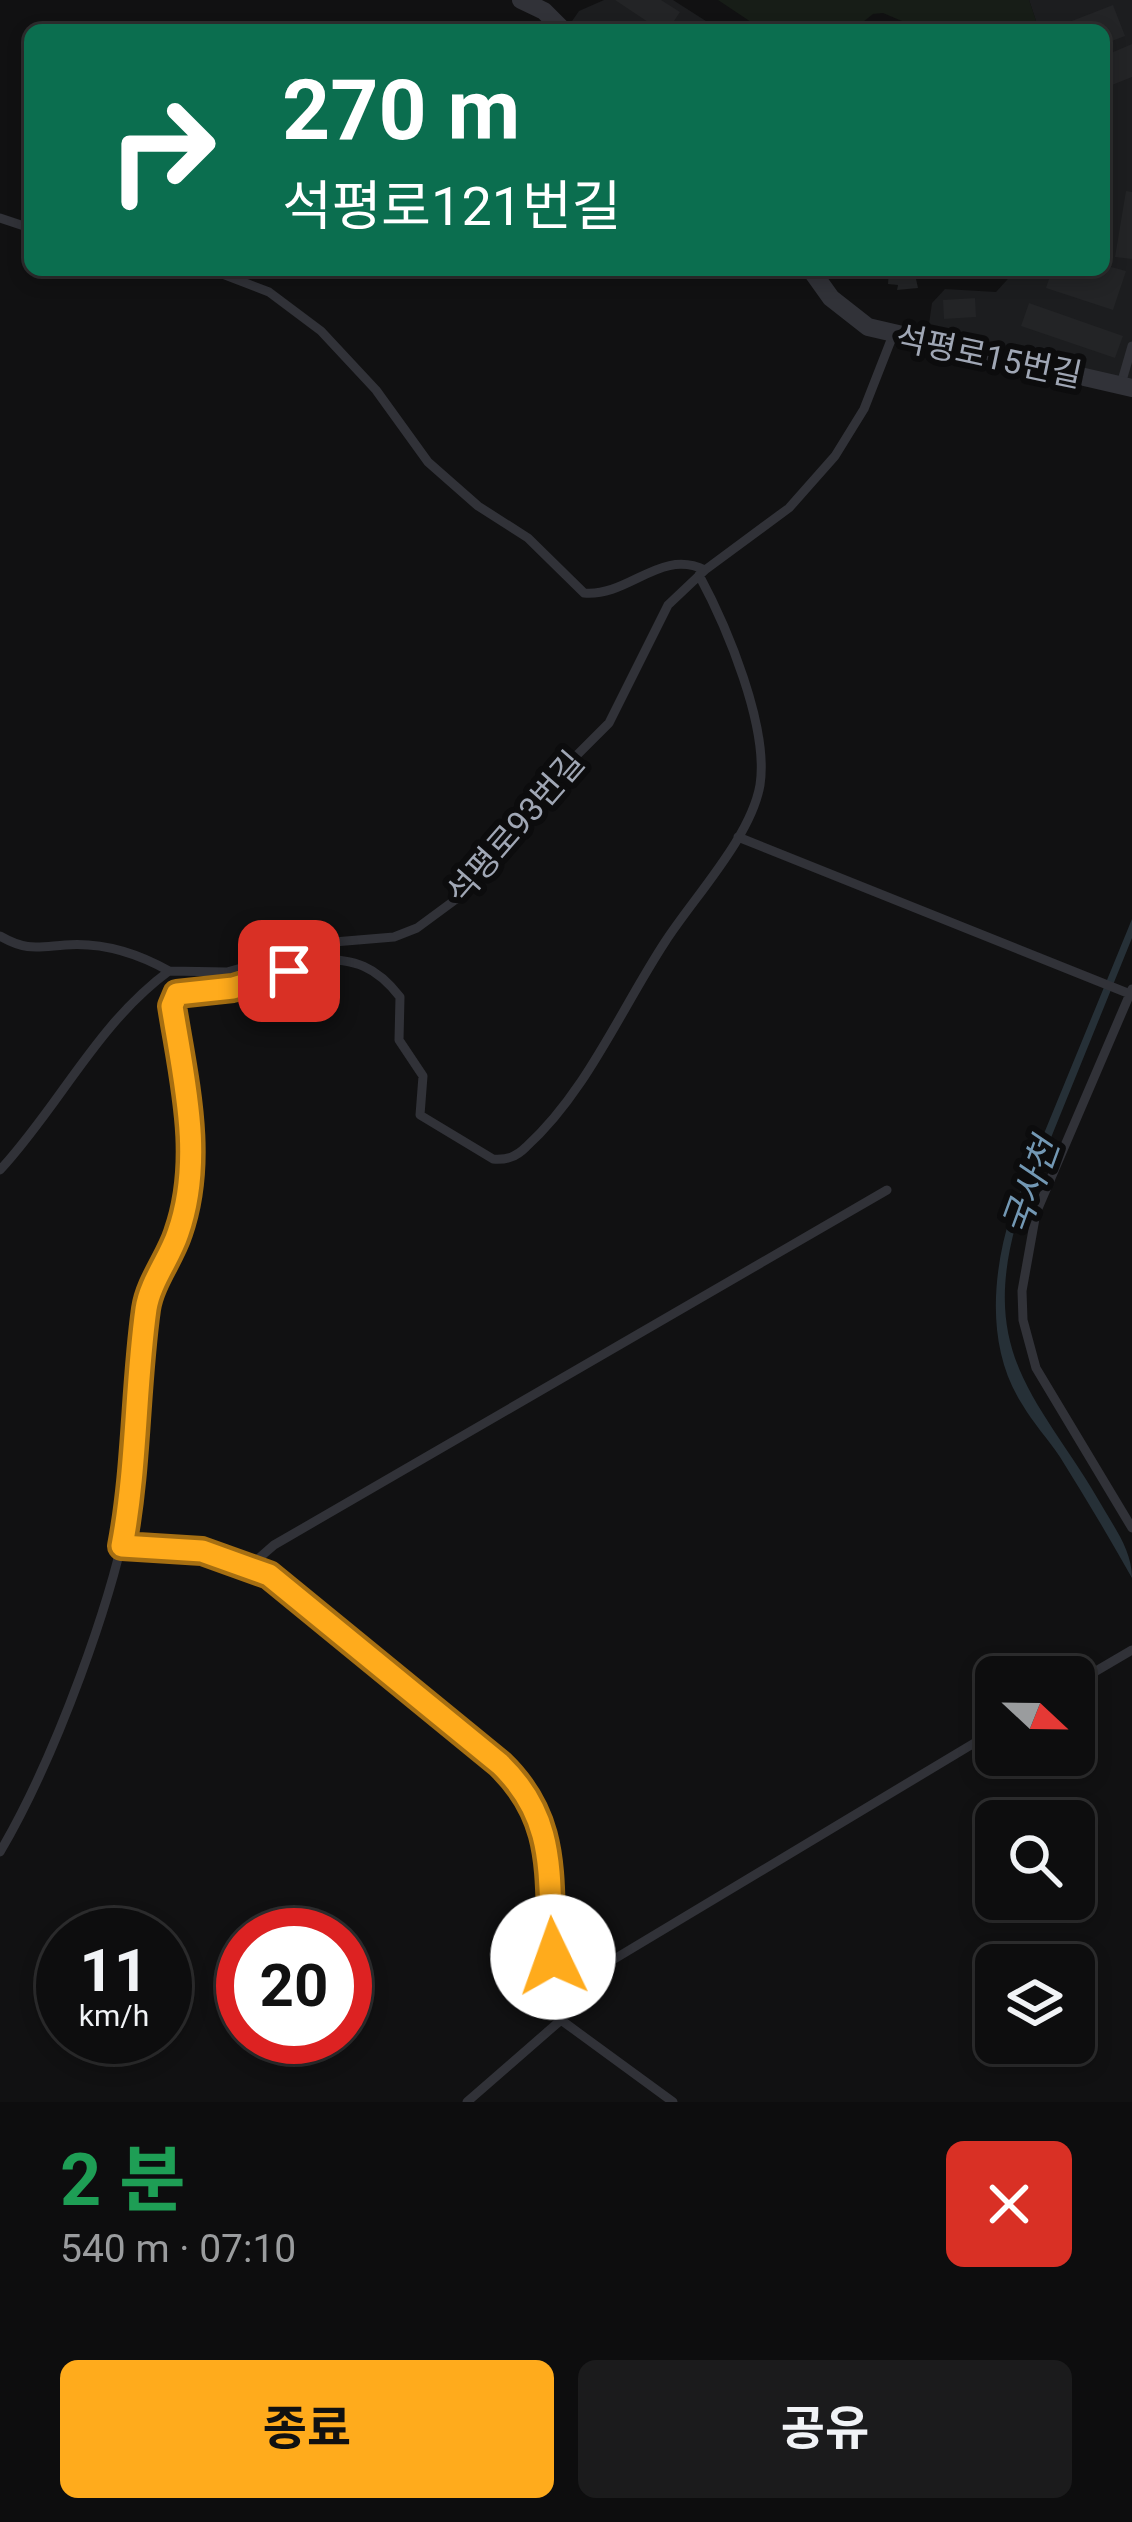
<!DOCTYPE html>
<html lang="ko">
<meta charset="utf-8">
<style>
:root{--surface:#0d0d0e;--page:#1b1b1c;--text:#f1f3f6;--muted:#9a9c9e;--line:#2d2d2e;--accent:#ffab1c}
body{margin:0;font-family:Roboto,"Noto Sans KR",sans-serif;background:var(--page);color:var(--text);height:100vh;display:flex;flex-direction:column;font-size:45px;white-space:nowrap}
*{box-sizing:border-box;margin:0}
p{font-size:39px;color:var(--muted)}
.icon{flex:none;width:66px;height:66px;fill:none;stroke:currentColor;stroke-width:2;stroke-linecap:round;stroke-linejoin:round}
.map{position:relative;height:2102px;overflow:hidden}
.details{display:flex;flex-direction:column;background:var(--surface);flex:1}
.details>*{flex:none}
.top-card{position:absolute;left:24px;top:24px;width:1086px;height:252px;border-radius:18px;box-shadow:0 6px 18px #0003,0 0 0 3px var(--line);background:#0b6e4f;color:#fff;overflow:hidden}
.needle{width:78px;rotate:112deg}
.controls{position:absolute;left:975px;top:1656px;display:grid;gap:24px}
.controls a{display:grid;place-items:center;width:120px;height:120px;border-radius:18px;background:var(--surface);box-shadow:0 6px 18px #0003,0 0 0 3px var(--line);font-size:60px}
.speed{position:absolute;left:36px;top:1908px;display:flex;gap:24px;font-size:60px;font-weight:700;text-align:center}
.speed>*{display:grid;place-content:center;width:156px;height:156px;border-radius:50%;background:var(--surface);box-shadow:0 6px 18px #0003,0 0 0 3px var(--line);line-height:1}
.speed small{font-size:30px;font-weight:400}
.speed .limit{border:18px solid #d22;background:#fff;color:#111}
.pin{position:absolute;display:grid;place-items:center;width:102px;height:102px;color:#fff;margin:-51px;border-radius:24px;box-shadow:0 6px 18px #0006}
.me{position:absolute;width:132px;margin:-66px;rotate:357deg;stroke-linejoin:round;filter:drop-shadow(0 0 9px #0008)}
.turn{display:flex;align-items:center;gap:42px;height:252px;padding:0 60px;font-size:54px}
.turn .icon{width:156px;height:156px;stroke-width:2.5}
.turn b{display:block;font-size:84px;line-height:102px}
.round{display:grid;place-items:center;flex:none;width:126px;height:126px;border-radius:18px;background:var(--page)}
.overview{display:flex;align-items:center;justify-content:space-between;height:204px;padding:0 60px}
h1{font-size:72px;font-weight:700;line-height:90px;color:#1e9e55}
.action{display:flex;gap:24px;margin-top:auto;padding:24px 60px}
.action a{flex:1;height:138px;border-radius:18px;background:var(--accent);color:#111;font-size:48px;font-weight:700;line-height:138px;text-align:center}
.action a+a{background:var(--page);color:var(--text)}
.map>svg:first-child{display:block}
.built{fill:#1c1d1f}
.green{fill:#171d17}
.water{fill:#263037}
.building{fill:#232426}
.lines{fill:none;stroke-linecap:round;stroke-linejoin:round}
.lane{stroke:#313238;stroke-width:9}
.street{stroke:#313238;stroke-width:18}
.route-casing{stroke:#a66f12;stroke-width:30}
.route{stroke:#ffab1c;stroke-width:21}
.labels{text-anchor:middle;stroke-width:12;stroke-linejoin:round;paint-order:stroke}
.street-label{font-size:33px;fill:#a0a7b5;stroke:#0c0c0d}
.water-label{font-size:36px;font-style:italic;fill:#7398b4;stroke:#0c0c0d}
</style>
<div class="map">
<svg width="1132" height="2102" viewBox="0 0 1132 2102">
<rect width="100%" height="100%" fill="#111112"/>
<path class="built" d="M604,0H673L720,30H575L570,24L579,11Z
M1029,0H1132V380L928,331L932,303L945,289L996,292L1016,270H1104V30H1039Z"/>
<path class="green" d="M718,0H1029L1039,30H923L883,13L873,14L853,30H763Z"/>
<path class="water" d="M1132,919V938L1016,1224C978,1361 1044,1403 1105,1511C1118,1533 1132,1553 1132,1578C1109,1537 1085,1497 1060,1457C1048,1439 1033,1423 1022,1404C986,1348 992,1274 1011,1214Z"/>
<path class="building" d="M615,0H661L680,12L668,30H660Z
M1113,5L1125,36L1104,44V30H1066L1064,24Z
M1132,44V77L1107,87L1104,56Z
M1126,191L1132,192V259L1115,257Z
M1104,265L1126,271L1113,310L1046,288L1052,270H1104Z
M889,270H914L918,288L897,290L898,285L888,284Z
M975,298L976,317L944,319L943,300Z
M1029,303L1123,336L1115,358L1021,326Z"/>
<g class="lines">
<path class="lane" d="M0,218L30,228
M212,270L269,292L321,331L376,390L428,462L478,506L528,538L584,593C629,597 660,548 705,570
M1121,384L1132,346
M738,837L1130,994
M0,936C26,951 37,947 65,945C103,942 137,953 169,971
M317,959C355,959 376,966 400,997L399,1040L423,1076L420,1115L493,1159C507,1160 516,1157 526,1147C586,1093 621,1009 665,942C694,897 751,837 760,785C769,727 727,627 699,575
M1132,989L1036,1213L1022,1291L1023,1320L1036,1368L1132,1528
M0,1170C60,1105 97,1024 169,971L227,972L334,942L394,937L417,928L455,900L523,809L609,723L668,605L705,570L789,508L835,456L864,409L893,335
M122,1546L202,1551L269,1575L514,1778L539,1814L546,1836L561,2020L673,2102
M251,1565L274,1545L887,1190
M1074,1684L1132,1650
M0,1852C53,1762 117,1594 132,1491C142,1431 137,1369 146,1308C150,1281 169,1258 178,1233C204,1159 184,1080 172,1006L177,994L261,981L317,959L314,947
M556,1994L996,1730
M467,2102L561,2020"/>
<path class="street" d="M521,0L544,11L563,30
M811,270L831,298L868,327L1132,388"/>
</g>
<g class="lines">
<g class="route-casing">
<path id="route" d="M289,971L233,988L177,994L172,1006C184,1081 204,1159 178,1233C170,1258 150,1282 146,1309C135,1388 137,1467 122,1546L202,1551L269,1575L500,1764C560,1822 547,1880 553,1957"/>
</g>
<use href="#route" class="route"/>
</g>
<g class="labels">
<g class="street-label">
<text transform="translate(989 356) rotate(12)" y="12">석평로15번길</text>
<text transform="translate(515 827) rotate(-49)" y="12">석평로93번길</text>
</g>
<g class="water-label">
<text transform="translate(1030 1186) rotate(-70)" y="13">국사천</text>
</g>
</g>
</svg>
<div class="controls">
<a><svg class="needle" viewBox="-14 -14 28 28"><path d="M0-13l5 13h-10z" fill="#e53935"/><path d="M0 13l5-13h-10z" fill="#9a9c9e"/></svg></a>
<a><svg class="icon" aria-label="search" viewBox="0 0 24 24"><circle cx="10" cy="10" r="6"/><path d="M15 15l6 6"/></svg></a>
<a><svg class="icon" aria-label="layers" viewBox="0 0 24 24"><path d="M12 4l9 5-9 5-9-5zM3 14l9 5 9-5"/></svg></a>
</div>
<div class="speed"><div>11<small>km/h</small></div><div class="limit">20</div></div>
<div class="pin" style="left:289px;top:971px;background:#d93025"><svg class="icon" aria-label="arrive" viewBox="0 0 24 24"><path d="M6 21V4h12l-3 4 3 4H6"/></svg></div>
<svg class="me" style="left:553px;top:1957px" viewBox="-20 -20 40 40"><circle r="19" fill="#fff"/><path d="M0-13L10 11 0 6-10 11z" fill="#ffab1c"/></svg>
<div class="top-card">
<div class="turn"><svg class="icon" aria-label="right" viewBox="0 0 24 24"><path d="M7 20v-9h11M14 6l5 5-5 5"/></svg><div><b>270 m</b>석평로121번길</div></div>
</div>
</div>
<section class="details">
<div class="overview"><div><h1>2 분</h1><p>540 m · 07:10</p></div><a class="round" style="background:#d93025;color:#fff"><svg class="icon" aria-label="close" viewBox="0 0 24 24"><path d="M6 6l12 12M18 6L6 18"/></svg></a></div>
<div class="action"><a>종료</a><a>공유</a></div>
</section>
